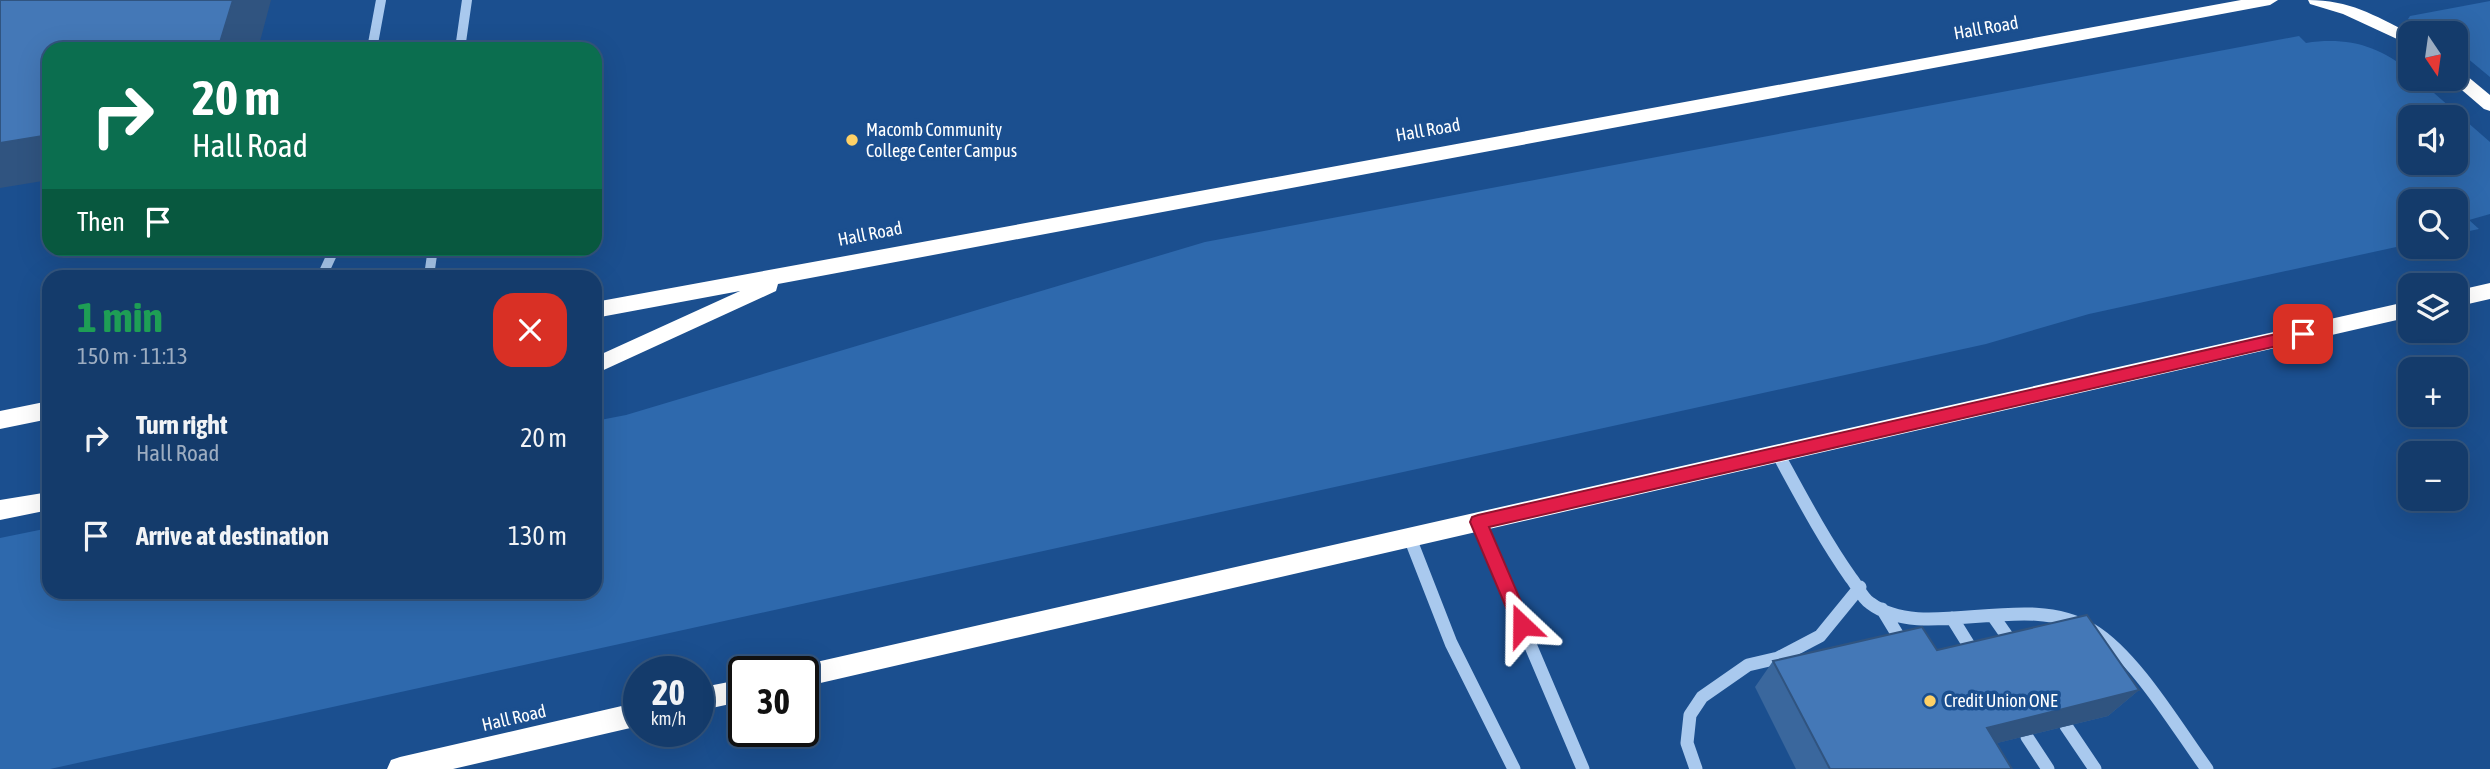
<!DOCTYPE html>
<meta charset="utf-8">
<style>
:root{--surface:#143b6b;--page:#214673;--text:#f1f3f6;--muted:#9dadc1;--line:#33557e}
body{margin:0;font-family:"Asap Condensed",sans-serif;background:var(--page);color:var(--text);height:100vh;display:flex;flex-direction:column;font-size:26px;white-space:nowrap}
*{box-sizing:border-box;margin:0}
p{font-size:23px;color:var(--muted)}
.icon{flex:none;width:38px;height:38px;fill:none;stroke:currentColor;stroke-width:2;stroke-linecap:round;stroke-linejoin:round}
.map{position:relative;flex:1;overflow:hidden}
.details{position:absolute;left:42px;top:270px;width:560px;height:329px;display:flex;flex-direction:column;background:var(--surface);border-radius:21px;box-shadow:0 7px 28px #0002,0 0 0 2px var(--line)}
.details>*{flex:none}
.hud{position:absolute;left:42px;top:42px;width:560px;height:214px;border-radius:21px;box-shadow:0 7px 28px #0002,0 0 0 2px var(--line);background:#0b6e4f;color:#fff;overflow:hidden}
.needle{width:46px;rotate:167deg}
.controls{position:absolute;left:2398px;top:21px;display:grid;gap:14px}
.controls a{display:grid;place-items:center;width:70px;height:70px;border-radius:14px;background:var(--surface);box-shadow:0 7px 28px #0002,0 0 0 2px var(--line);font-size:35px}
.speed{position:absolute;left:623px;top:656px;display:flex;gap:14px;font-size:35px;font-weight:700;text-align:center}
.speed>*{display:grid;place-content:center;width:91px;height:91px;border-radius:50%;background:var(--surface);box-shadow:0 7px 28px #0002,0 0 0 2px var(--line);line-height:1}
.speed small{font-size:18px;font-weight:400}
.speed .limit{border:4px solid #111;border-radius:10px;background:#fff;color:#111}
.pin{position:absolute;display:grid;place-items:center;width:60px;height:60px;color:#fff;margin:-30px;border-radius:14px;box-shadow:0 4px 10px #0006}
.me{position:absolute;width:77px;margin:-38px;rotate:337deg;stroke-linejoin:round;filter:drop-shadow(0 0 5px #0008)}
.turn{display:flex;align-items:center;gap:24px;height:147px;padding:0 35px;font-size:32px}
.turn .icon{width:91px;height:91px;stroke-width:2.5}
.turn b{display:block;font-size:49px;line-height:60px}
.then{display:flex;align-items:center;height:66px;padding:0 35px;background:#0003;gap:14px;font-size:26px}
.round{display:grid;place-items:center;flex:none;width:74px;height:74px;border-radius:21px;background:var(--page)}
.head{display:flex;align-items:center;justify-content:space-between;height:119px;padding:0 35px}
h1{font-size:42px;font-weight:700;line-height:52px;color:#1e9e55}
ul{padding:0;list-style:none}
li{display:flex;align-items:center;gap:21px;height:98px;padding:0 35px}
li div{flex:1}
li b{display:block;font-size:26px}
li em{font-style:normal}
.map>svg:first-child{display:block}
.green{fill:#2e69ad;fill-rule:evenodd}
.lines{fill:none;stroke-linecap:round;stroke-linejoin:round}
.minor-far1{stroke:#a9c9ee;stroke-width:10}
.minor{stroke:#a9c9ee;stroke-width:13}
.highway{fill:#fff;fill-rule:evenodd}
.wall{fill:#3a679d}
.shaded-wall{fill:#305480}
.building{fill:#4478b7;stroke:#305480;stroke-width:2}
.route{fill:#e11d48;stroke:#92132f;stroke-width:2}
.poi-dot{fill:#ffd166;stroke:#1b4f8f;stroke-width:2.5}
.labels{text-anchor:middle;stroke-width:7;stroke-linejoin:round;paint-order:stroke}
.street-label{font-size:18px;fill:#fff;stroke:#1b4f8f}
.poi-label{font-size:18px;fill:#fff;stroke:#1b4f8f;text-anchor:start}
</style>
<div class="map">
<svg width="2490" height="769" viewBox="0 0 2490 769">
<rect width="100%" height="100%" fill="#1b4f8f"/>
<path class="green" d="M2490,1V77L2455,48V33H2433L2408,19L2410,16Z
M2299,36L2306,43C2346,37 2379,45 2410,72V79H2418L2490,142V214L2469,220L2479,229L2455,234V201H2410V244L2089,314L1986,344L50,769H0V538L49,528V592H595V421L626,415L1205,242ZM2410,117H2455V163H2410Z"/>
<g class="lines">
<path class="minor-far1" d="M372,49L381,0
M460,49L467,0
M322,276L335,248
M429,276L433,248"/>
<path class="minor" d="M1778,454C1801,496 1823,538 1851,578C1857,585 1862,598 1870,603C1924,644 2024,589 2092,630C2135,656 2177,728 2207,769
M1478,522L1583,769
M1410,538L1451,643L1514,769
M1882,609L1905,647
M1993,616L2014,646
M1952,618L1975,655
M2066,726L2095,769
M2027,737L2048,769
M1696,769L1687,743L1690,715L1702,697L1748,665L1778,658L1820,636L1860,587"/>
<path class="highway" d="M2241,0H2278L2270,5L778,284L776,291L595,374V357L740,291L595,318V302Z
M2308,0C2350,0 2373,15 2410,33V45L2343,14L2310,4Z
M2455,69L2461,71L2490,95V111L2484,109L2449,79H2455Z
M2490,283V299L2455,307V291Z
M2410,301V317L803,687V672H793L794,668L803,665Z
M49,401V419L0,429V411Z
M49,492V510L0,520V500Z
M744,679V701L698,711V688Z
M639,702V726L453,769H387L391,760L400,757Z"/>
</g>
<path class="wall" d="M1773,661L2139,690L2108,716L1997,743L2012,769H1796L1755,687Z"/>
<path class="shaded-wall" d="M233,0H271L258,49H218Z
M49,135V180L0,188V143Z
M2139,690L2108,716L1961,752L1987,728Z"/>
<path class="building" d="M0,0H233L218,49H49V135L0,143Z
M2087,615L2139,690L1987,728L2012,769H1830L1773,661L1922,627L1937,650Z"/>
<path class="route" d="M2303,328L2311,334L2303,340L1489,527L1531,625L1529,631L1522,633L1516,631L1470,522L1472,517L1478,515Z"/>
<g class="poi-dot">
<circle cx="852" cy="140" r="7"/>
<circle cx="1930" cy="701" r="7"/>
</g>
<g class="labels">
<g class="street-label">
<text transform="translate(1986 28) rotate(-10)" y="6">Hall Road</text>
<text transform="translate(1428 130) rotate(-10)" y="6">Hall Road</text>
<text transform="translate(870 234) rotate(-11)" y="6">Hall Road</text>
<text transform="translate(514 718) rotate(-13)" y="6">Hall Road</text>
</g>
<g class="poi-label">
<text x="866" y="136">Macomb Community<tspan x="866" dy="21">College Center Campus</tspan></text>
<text x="1944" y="707">Credit Union ONE</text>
</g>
</g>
</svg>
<div class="controls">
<a><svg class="needle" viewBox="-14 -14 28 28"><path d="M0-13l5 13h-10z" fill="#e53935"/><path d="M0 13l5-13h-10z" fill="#9dadc1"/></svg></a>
<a><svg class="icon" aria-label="sound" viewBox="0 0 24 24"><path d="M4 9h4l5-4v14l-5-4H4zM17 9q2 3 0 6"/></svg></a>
<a><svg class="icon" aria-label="search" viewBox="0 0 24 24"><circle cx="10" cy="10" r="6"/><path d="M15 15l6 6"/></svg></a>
<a><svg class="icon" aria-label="layers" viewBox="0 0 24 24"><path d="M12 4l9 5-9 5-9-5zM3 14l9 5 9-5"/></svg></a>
<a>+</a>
<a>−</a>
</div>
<div class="speed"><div>20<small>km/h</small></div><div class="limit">30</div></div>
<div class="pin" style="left:2303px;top:334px;background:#d93025"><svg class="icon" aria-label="arrive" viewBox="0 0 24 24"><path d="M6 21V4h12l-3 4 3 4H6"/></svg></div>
<svg class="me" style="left:1522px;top:625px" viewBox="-20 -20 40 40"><path d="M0-17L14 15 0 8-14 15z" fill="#e11d48" stroke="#fff" stroke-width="4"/></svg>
<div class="hud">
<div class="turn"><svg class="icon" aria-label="right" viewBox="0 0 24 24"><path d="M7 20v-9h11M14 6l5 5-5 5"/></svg><div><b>20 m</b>Hall Road</div></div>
<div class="then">Then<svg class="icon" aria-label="arrive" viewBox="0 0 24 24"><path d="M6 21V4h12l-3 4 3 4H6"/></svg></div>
</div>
<section class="details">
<div class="head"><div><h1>1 min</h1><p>150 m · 11:13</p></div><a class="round" style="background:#d93025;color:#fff"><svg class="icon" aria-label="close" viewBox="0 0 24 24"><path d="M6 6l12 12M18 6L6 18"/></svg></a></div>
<ul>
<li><svg class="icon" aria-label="right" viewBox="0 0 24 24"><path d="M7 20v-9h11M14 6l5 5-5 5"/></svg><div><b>Turn right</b><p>Hall Road</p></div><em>20 m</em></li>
<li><svg class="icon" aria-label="arrive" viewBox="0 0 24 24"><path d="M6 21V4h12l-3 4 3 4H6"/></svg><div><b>Arrive at destination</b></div><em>130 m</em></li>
</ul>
</section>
</div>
